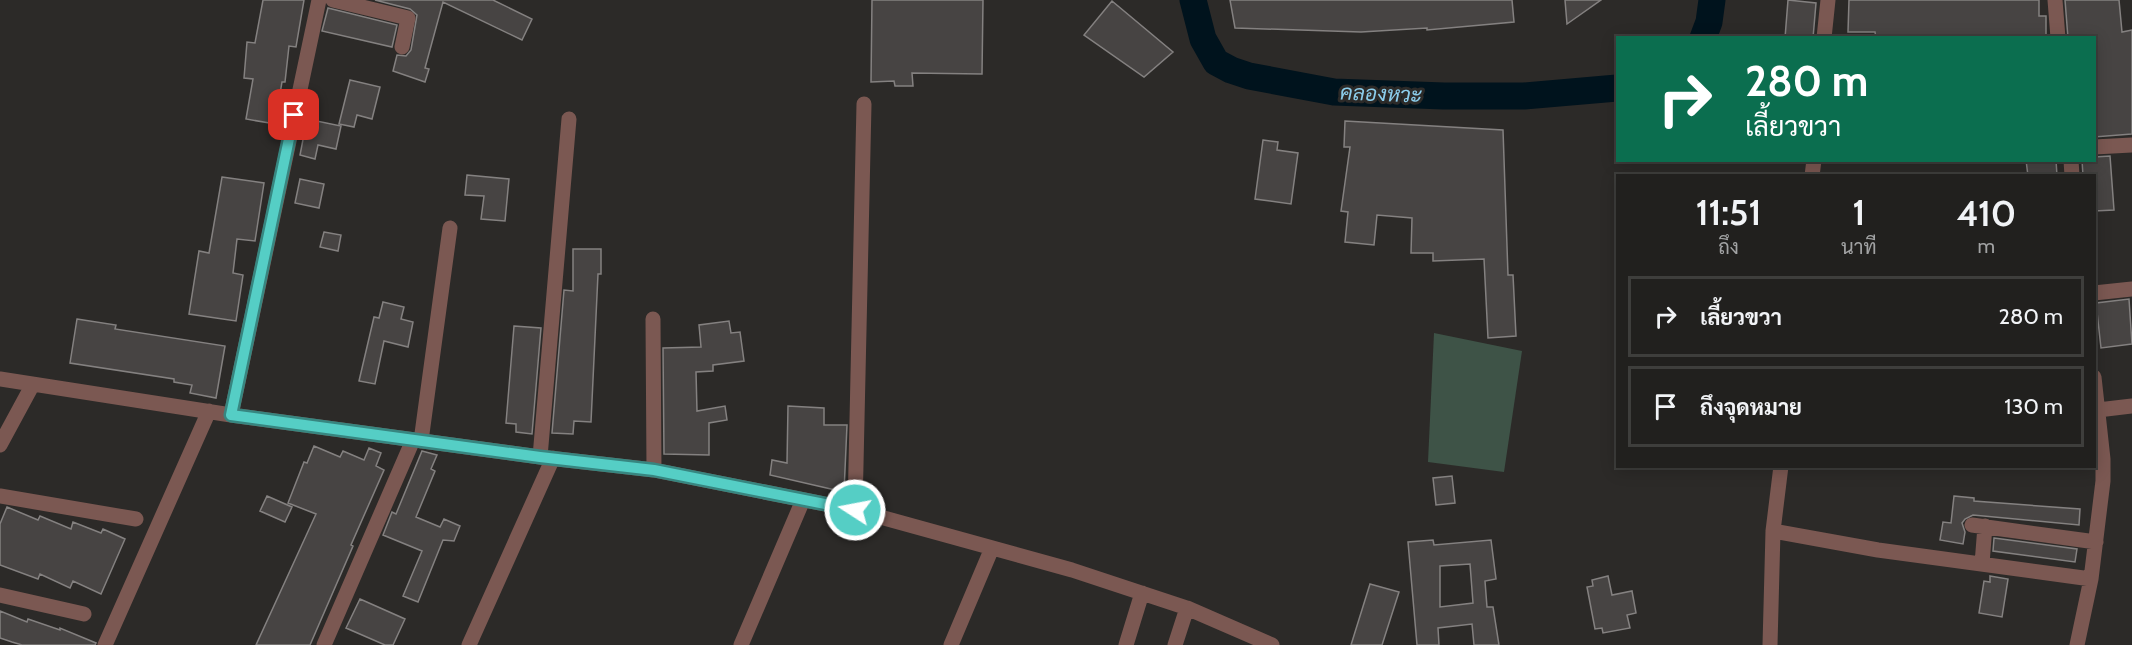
<!DOCTYPE html>
<html lang="th">
<meta charset="utf-8">
<style>
:root{--surface:#21201e;--page:#2d2d2b;--text:#f1f3f6;--muted:#a2a3a4;--line:#3e3e3c}
body{margin:0;font-family:Cabin,Sarabun,sans-serif;background:var(--page);color:var(--text);height:100vh;display:flex;flex-direction:column;font-size:22px;white-space:nowrap}
*{box-sizing:border-box;margin:0}
p{font-size:20px;color:var(--muted)}
.icon{flex:none;width:33px;height:33px;fill:none;stroke:currentColor;stroke-width:2;stroke-linecap:round;stroke-linejoin:round}
.map{position:relative;flex:1;overflow:hidden}
.drawer{position:absolute;left:1616px;top:174px;width:480px;height:294px;display:flex;flex-direction:column;background:var(--surface);border-radius:0px;box-shadow:0 3px 15px #0003,0 0 0 2px var(--line)}
.drawer>*{flex:none}
.guide{position:absolute;left:1616px;top:36px;width:480px;height:126px;border-radius:0px;box-shadow:0 3px 15px #0003,0 0 0 2px var(--line);background:#0b6e4f;color:#fff;overflow:hidden}
.pin{position:absolute;display:grid;place-items:center;width:51px;height:51px;color:#fff;margin:-26px;border-radius:12px;box-shadow:0 3px 9px #0006}
.me{position:absolute;width:66px;margin:-33px;rotate:281deg;stroke-linejoin:round;filter:drop-shadow(0 0 4px #0008)}
.turn{display:flex;align-items:center;gap:21px;height:126px;padding:0 30px;font-size:27px}
.turn .icon{width:78px;height:78px;stroke-width:2.5}
.turn b{display:block;font-size:42px;line-height:51px}
.eta{display:flex;justify-content:space-evenly;align-items:center;height:102px;text-align:center}
.eta b{font-size:36px;font-weight:600;line-height:42px}
ul{padding:0;list-style:none}
li{display:flex;align-items:center;gap:18px;height:81px;margin:0 12px 9px;padding:0 18px;border:3px solid var(--line);border-radius:0px}
li div{flex:1}
li b{display:block;font-size:22px}
li em{font-style:normal}
.map>svg:first-child{display:block}
.green{fill:#3e5347}
.lines{fill:none;stroke-linecap:round;stroke-linejoin:round}
.river{stroke:#00131d;stroke-width:27}
.building{fill:#474443;stroke:#848180;stroke-width:1.5;fill-rule:evenodd}
.minor{stroke:#7b5852;stroke-width:15}
.route-casing{stroke:#378680;stroke-width:15}
.route{stroke:#55cec5;stroke-width:10}
.labels{text-anchor:middle;stroke-width:6;stroke-linejoin:round;paint-order:stroke}
.water-label{font-size:21px;font-style:italic;fill:#8ccdeb;stroke:#2c2a28}
</style>
<div class="map">
<svg width="2132" height="645" viewBox="0 0 2132 645">
<rect width="100%" height="100%" fill="#2c2a28"/>
<path class="green" d="M1434,333L1522,351L1504,472L1428,462Z"/>
<g class="lines">
<path class="river" d="M1193,0L1203,39L1216,62L1231,70L1249,76L1334,92L1444,96H1524L1617,88
M1703,38L1709,22L1712,0"/>
</g>
<path class="building" d="M263,0H304L296,47L289,46L285,82H282L275,124L246,119L253,79L244,78L247,42L255,43Z
M375,0H493L532,19L522,40L443,2L425,68L429,69L425,82L393,71L397,55L406,56L411,50L417,15L410,9Z
M872,0H983L982,74L912,73L913,86H895L894,81L871,82Z
M1230,0H1512L1514,22L1427,30V28L1361,32L1235,28Z
M1565,0H1601L1567,24Z
M1788,0L1816,3L1813,38H1785Z
M1849,0H2039V16H2046V38H1876L1875,32H1848Z
M2065,0H2119L2122,32L2132,30V134L2094,137V38H2068Z
M1112,1L1173,52L1144,77L1084,35Z
M328,8L397,25L392,47L322,31Z
M350,80L380,87L372,119L357,115L354,127L339,124Z
M307,119L341,126L336,149L318,145L315,159L300,155Z
M1345,121L1503,130L1508,275H1513L1516,336L1488,338L1484,259L1433,261V253H1411L1412,218L1377,215L1374,245L1345,242L1348,212L1341,211L1350,147H1344Z
M1263,140L1278,142L1277,150L1298,153L1291,204L1255,199Z
M2110,156L2114,210L2094,211V176H2083L2082,160H2094V157Z
M2026,160H2056L2057,176H2028Z
M467,175L509,179L505,221L481,219L484,196L465,195Z
M222,177L264,183L255,241L237,239L233,273L243,275L236,321L189,314L199,251L209,253Z
M300,179L324,184L319,208L295,203Z
M324,232L341,235L338,251L320,247Z
M573,249H601V274H598L591,422L574,421L573,434L552,433L564,290L573,291Z
M2129,299L2132,344L2101,348L2096,303Z
M383,302L404,307L401,319L413,322L408,347L384,341L375,384L359,381L374,317L379,318Z
M77,319L116,325L115,329L225,346L216,398L190,393L192,385L174,382V379L70,363Z
M729,321L731,333L740,332L744,361L713,365V371L696,372L697,411L725,406L727,420L709,423V455L664,454L663,348L701,347L699,325Z
M514,326L541,328L532,434L516,432V424L506,423Z
M788,406L824,408V425H847L844,492L770,475L772,460L787,463Z
M314,446L340,457L343,451L364,460L369,448L381,453L376,466L384,470L351,545L353,546L310,645H256L316,514L288,503L304,462L307,463Z
M422,451L437,455L431,469L435,471L416,517L440,527L444,519L460,526L454,541L443,540L418,602L403,596L422,551L383,535L392,512L396,514Z
M1452,476L1455,503L1436,505L1433,478Z
M267,496L292,507L285,522L260,511Z
M1954,496L1974,498V501L2080,509L2079,525L1973,515L1965,519L1962,523L1965,532L1963,544L1940,540L1943,522L1951,523Z
M7,507L38,520L40,516L71,529L73,522L101,533L103,529L125,539L101,594L73,581L70,588L40,574L38,579L0,565V524Z
M1994,538L2077,549L2075,562L1993,551Z
M1433,540L1434,545L1491,540L1496,579L1485,581L1487,607H1493L1499,645H1474L1472,624L1438,628L1439,645H1417L1408,542ZM1470,564L1473,603L1440,607V566Z
M1608,576L1612,595L1632,591L1636,613L1627,615L1630,628L1603,633L1602,628L1595,629L1587,587L1593,586L1592,580Z
M1990,576L2008,579L2002,617L1979,613L1984,581L1990,582Z
M1370,584L1399,592L1382,645H1351Z
M360,599L405,619L393,645H385L346,628Z
M0,611L27,622L28,619L60,630V628L96,643L95,645H22L12,642L0,638Z"/>
<g class="lines">
<path class="minor" d="M333,0L408,18L402,47
M2055,0L2058,38
M1824,38L1828,0
M2094,147L2132,145
M2071,160L2072,176
M1812,176L1814,160
M2094,293L2132,289
M653,319L654,470
M0,379L231,415L540,457L654,470L855,510L1072,570L1187,608L1272,645
M2098,410L2132,406
M231,415L319,0
M421,441L450,228
M0,445L33,384
M540,457L569,119
M0,496L136,519
M855,510L864,104
M1972,525L2096,542
M1773,531L1878,550L2091,579
M1982,564L1985,526
M0,595L84,614
M105,645L209,411
M324,645L413,440
M469,645L553,458
M741,645L803,500
M951,645L992,548
M1126,645L1142,593
M1175,645L1187,608
M1770,645L1773,531L1781,466
M2077,645L2091,579L2103,481V459L2094,377"/>
</g>
<g class="lines">
<g class="route-casing">
<path id="route" d="M294,115L231,415L540,457L654,470L855,510"/>
</g>
<use href="#route" class="route"/>
</g>
<g class="labels">
<g class="water-label">
<text transform="translate(1381 94) rotate(2)" y="7">คลองหวะ</text>
</g>
</g>
</svg>
<div class="pin" style="left:294px;top:115px;background:#d93025"><svg class="icon" aria-label="arrive" viewBox="0 0 24 24"><path d="M6 21V4h12l-3 4 3 4H6"/></svg></div>
<svg class="me" style="left:855px;top:510px" viewBox="-20 -20 40 40"><circle r="17" fill="#55cec5" stroke="#fff" stroke-width="3"/><path d="M0-11L8 9 0 5-8 9z" fill="#fff"/></svg>
<div class="guide">
<div class="turn"><svg class="icon" aria-label="right" viewBox="0 0 24 24"><path d="M7 20v-9h11M14 6l5 5-5 5"/></svg><div><b>280 m</b>เลี้ยวขวา</div></div>
</div>
<section class="drawer">
<div class="eta">
<div><b>11:51</b><p>ถึง</p></div>
<div><b>1</b><p>นาที</p></div>
<div><b>410</b><p>m</p></div>
</div>
<ul>
<li><svg class="icon" aria-label="right" viewBox="0 0 24 24"><path d="M7 20v-9h11M14 6l5 5-5 5"/></svg><div><b>เลี้ยวขวา</b></div><em>280 m</em></li>
<li><svg class="icon" aria-label="arrive" viewBox="0 0 24 24"><path d="M6 21V4h12l-3 4 3 4H6"/></svg><div><b>ถึงจุดหมาย</b></div><em>130 m</em></li>
</ul>
</section>
</div>
